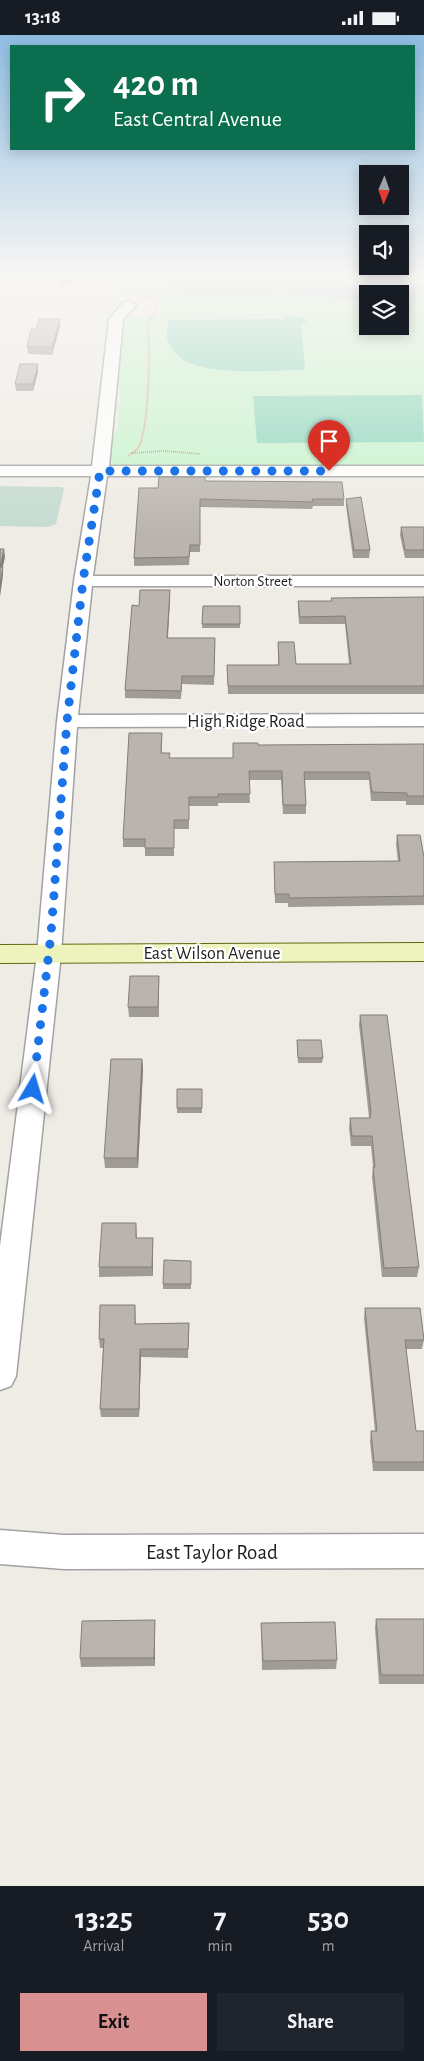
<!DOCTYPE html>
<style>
:root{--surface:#171b24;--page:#20242c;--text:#f1f3f6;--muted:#9ea1a6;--accent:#d89190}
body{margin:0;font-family:"Alegreya Sans",sans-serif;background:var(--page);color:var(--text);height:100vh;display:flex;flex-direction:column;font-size:19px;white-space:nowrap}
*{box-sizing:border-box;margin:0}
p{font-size:16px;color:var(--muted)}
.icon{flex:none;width:28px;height:28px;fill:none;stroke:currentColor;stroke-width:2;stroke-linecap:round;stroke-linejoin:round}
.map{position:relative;height:1851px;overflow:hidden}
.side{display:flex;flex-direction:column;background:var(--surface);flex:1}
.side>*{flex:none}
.hud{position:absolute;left:10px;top:10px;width:405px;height:105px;border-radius:0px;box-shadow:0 2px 12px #0003;background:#0b6e4f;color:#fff;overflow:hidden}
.needle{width:32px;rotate:182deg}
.fabs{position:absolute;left:359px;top:130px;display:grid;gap:10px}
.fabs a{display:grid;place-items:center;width:50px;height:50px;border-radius:0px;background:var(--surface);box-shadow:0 2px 12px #0003;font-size:25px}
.pin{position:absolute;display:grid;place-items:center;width:42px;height:42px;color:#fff;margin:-51px -21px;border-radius:50% 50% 50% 0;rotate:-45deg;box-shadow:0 0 5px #0007}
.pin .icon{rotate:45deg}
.me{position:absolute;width:55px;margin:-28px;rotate:7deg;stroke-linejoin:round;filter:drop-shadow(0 0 4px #0008)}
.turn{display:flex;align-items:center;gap:18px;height:105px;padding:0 20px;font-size:22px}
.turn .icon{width:65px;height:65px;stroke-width:2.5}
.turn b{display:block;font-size:35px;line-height:42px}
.eta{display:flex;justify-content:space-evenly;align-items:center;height:85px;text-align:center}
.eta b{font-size:30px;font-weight:700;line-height:35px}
.action{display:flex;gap:10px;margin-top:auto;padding:10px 20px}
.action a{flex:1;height:58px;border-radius:0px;background:var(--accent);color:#111;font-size:20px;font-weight:700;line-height:58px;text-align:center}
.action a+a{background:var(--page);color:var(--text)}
.status{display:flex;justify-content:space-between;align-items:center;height:35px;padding:0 25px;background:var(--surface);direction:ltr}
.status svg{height:14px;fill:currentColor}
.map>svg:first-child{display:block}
.wetland{fill:#c4dbd1}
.park{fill:#c6f4cc;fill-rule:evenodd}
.pitch{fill:#8ad6bc}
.water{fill:#aacbd8}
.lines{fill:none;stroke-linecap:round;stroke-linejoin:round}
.street-casing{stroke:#a2a2a2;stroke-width:3}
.secondary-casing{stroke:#5d6b0f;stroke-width:2}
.path{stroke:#ed8978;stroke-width:2;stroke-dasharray:1 1;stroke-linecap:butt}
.street{fill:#fff;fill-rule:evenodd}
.secondary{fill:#eef3be;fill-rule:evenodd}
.wall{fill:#a19b96}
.shaded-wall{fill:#837e7a}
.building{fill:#bbb4ae;stroke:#837e7a}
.route{stroke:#1a73e8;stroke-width:9;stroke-dasharray:0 16.2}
.labels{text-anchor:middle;stroke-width:4.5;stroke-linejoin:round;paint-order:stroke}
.far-street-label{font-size:15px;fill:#1e1e1e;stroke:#fff}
.street-label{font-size:18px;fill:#1e1e1e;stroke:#fff}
.near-street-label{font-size:21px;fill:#1e1e1e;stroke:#fff}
</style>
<div class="status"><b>13:18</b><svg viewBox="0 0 49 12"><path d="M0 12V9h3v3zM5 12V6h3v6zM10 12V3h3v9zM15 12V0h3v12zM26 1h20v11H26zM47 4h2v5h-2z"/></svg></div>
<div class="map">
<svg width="424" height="1851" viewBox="0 0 424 1851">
<rect width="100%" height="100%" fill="#eeece5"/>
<path class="wetland" d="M0,451L62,452L64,454L56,489L48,492L0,491Z"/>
<path class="park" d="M124,241H424V432H115L109,429L112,398L117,396L119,378L113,375L119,370L121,354L116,352L124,284L136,280H160V260H122ZM368,259H400V291H368Z"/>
<path class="pitch" d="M285,281C294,281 303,281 309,289H301L305,335C273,335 219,340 189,328C178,323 171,314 166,303L168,285L284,284Z
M422,360L424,407L257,408L253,361Z"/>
<path class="water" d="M172,241H414L424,252V256L414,263L400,264V259H368L367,265H353L278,257L242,260H192L178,257L174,252Z"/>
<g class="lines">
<g class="street-casing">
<path id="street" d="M129,266L136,270L123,285L109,431H424V441H107L93,541H424V551H92L78,680L424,679V691L77,692L61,919L16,1341L11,1351L0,1355V1211L37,919L57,686L74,546L91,441H0V431H92L109,284L124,267Z
M0,1495L64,1500L424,1499V1533L64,1534L0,1529Z"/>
</g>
<g class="secondary-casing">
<path id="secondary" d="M424,908V926L0,928V910Z"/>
</g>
<path class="path" d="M132,418C134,416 137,415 138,413C149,397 151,309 147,288L155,278L157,267L152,263L140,261
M128,421L132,418L165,416L201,419"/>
<use href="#street" class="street"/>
<use href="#secondary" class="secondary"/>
</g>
<path class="wall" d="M60,284V291L52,320L28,319L27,312L36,294Z
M38,329V337L33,356H16L15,349Z
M205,446L344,464V471H313L312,474L200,472V517H190L189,530L134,531V523L158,453Z
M346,464L370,515L369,523H353L346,471Z
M401,492H424V523H405L400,500Z
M424,562V659H228L227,630H278V607L296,629H349L345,589H299L298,574V566H331V563Z
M170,563L168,603H215L214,650L182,649L181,664L125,663V655L139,571Z
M203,571H240V593H202Z
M162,706V718L170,723H233L258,710L424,709V770H406V766H371L369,745H305L306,770V779H283L281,745H249L250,768H218V771H189V794H174V821H145V812H123V804Z
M397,800L424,822V870L288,872V868H275L274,827L398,826L396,809Z
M159,941V982H129L128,972Z
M360,980L419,1232L417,1242H382L372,1142L373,1132L371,1111H351L349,1093L350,1083H369L359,990Z
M297,1005L323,1023L322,1028H298Z
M142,1024L143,1034L138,1133H105L104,1123Z
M177,1054H202V1078H177Z
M136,1188L137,1203H153V1241L99,1242V1232Z
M191,1226V1254H163V1249Z
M135,1270L136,1289L189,1288L188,1323L141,1322L139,1382H101L100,1374L103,1313H100L99,1304Z
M365,1273L424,1305L422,1314H406L416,1396H424V1436H373L370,1406L371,1396H375L364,1283Z
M376,1584H424V1649H379L375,1593Z
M155,1585V1631L81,1632L80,1623Z
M261,1588L337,1625L336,1634L262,1635Z"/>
<path class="shaded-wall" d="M70,241H87L61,251L60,244Z
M60,284V291L52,320V312Z
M38,329V337L33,356V349Z
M4,514L5,522L1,540L0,532Z
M3,532V540L0,562V549Z
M170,555V563L167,612V603Z
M142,1024L143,1034L138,1133L137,1123Z
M153,1203V1241L152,1232Z
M140,1314L141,1322L139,1382V1374Z
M155,1585V1631L154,1623Z"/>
<path class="building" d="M61,241H70L60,244Z
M39,284H60L52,312H27L31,294H36Z
M20,329H38L33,349H15Z
M159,442H205V446L342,447L344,464H312L313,467L200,464V510H190L189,522L134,523L139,453H158Z
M361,462L370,515H354L346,464Z
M401,492H424V515H405Z
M0,514H4L0,532Z
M0,532H3L0,549Z
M140,555H170L167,603H215L214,641H182L181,656L125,655L132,570L139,571Z
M424,562V651H228L227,630H279L278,607H294L296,629H351L345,581L300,582L298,566H332L331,563Z
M203,571H240V589H202Z
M129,698H162L161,718H170L169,723H233V708H258V710L424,709V761H407V758L372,757L369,737H304L306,770H283L282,736H249L250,759H218V762H189V785H174V813H145V804H123Z
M397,800H420L424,822V861L289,863V859H275L274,827L400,826Z
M130,941H159L158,972H128Z
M360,980H387L419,1232L384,1233L373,1132H375L372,1101H352L350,1083H370L371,1077Z
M297,1005H321L323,1023H298Z
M111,1024H142L137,1123H104Z
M177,1054H202V1073H177Z
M102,1188H136V1203H153L152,1232H99Z
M164,1225L191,1226V1249H163Z
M100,1270H135V1289L189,1288L188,1314H140L139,1374H100L104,1304H99Z
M365,1273H420L424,1305H405L416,1396H424V1427H374L371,1396H377Z
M376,1584H424V1640H381Z
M155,1585L154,1623H80L82,1586Z
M335,1587L337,1625L263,1626L261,1588Z"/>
<linearGradient id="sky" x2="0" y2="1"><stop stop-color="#8fbde2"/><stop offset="0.48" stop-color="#f7f6f3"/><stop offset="1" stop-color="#f7f6f3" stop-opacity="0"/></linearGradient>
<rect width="424" height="500" fill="url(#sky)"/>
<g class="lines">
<path class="route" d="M33,1054L51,899L67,686L83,546L100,436H329"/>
</g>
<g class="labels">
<g class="far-street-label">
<text x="253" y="551">Norton Street</text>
</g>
<g class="street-label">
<text x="246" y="692">High Ridge Road</text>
<text x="212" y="924">East Wilson Avenue</text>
</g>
<g class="near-street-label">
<text x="212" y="1524">East Taylor Road</text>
</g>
</g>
</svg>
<div class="fabs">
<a><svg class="needle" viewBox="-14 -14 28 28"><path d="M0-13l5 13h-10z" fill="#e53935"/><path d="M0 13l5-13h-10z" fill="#9ea1a6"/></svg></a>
<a><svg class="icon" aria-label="sound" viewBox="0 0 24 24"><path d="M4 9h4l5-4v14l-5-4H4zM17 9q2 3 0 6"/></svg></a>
<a><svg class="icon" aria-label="layers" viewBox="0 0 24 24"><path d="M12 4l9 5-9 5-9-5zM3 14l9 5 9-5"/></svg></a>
</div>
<div class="pin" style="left:329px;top:436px;background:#d93025"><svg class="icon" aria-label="arrive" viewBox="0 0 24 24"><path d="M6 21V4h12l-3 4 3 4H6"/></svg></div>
<svg class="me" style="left:33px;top:1054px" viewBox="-20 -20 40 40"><path d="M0-17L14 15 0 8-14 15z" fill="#1a73e8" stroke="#fff" stroke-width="4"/></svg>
<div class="hud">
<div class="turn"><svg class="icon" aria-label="right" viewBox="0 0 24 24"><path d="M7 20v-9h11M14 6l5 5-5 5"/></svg><div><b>420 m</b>East Central Avenue</div></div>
</div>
</div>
<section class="side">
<div class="eta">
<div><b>13:25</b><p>Arrival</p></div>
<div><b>7</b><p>min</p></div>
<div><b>530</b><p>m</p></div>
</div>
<div class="action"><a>Exit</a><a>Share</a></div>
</section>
